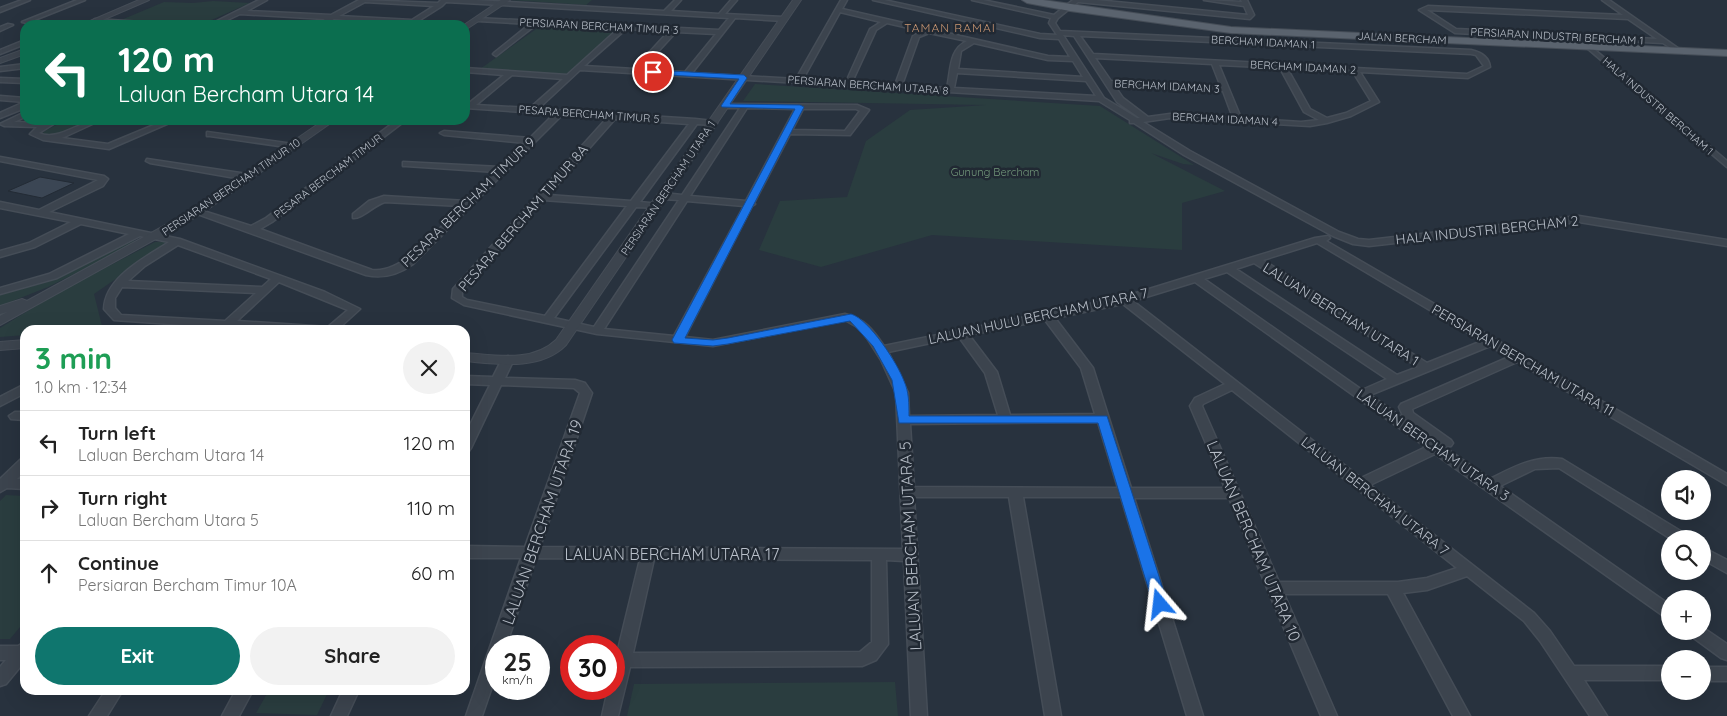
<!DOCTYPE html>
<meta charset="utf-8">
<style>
:root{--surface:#fff;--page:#f2f2f2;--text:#222;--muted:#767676;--line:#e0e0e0;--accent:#0f766e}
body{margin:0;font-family:Quicksand,sans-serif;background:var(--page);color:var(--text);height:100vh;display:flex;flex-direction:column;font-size:19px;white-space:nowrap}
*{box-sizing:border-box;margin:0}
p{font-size:16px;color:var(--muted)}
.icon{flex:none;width:28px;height:28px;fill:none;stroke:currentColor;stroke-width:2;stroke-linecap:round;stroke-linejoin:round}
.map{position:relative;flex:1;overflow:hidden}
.panel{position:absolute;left:20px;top:325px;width:450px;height:370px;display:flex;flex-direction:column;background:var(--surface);border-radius:15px;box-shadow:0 5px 20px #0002}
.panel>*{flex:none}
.hud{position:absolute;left:20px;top:20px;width:450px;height:105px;border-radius:15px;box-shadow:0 5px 20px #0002;background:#0b6e4f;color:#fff;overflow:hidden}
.buttons{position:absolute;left:1661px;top:470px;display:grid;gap:10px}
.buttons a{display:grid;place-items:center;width:50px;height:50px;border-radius:50%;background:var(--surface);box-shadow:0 5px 20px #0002;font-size:25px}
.speed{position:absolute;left:485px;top:635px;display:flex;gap:10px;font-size:25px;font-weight:700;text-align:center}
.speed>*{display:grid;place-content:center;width:65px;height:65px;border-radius:50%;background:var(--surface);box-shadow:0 5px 20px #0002;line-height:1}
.speed small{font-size:12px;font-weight:400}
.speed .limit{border:8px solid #d22;background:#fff;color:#111}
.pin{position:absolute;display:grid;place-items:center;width:42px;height:42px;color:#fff;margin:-21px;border:2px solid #fff;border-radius:50%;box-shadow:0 1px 5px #0007}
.me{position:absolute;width:55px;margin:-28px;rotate:343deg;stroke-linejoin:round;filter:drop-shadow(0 0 4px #0008)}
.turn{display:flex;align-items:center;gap:18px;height:105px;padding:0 15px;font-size:22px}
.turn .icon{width:65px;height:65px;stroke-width:2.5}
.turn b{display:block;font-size:35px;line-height:42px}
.round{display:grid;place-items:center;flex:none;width:52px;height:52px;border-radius:26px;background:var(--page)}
.head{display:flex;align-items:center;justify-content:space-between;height:85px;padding:0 15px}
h1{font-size:30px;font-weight:700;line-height:38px;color:#1e9e55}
.button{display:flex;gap:10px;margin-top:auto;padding:10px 15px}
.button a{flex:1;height:58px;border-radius:30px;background:var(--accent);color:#fff;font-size:20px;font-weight:700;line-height:58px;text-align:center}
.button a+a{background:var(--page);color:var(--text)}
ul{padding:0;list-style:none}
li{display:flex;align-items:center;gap:15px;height:65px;padding:0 15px;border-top:1px solid var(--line)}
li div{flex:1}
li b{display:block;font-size:19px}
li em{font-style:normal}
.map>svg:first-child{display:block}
.green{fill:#2a3d3f}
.building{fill:#3b4654;stroke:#232b35}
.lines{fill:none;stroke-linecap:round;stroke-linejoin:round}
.minor-casing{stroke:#454d57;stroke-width:3}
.tertiary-casing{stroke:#454d57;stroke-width:2}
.primary-casing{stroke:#454d57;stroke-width:2}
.minor{fill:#3c444e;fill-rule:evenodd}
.tertiary{fill:#3c444e;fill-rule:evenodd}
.primary{fill:#5a636e;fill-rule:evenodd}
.route{fill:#1a73e8;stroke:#114b97}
.labels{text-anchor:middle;stroke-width:5;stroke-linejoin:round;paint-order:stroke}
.far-street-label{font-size:11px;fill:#b8bfc9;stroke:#212933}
.far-park-label{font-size:11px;fill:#72977a;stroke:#212933}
.far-neighbourhood-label{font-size:12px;letter-spacing:1px;fill:#ca9772;stroke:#212933}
.street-label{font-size:14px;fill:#b8bfc9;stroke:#212933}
.near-street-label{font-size:16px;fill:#b8bfc9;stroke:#212933}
</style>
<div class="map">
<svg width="1727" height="716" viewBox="0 0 1727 716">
<rect width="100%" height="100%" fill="#28323e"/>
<path class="green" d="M510,0H592L586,5Z
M213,1L250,3L200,25L121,20L164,2L193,3Z
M539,27L616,31L563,77L480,69Z
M755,84L1100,106L1194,165L1183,164L1151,153L1225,191L1182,203V250L932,235L821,267L759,250L780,201L847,197L866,141L910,110L986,105L743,101Z
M66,120H92L60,134H44L43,132Z
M132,239L137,243L48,287L0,306V295L51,281Z
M155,242H169L94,294L102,326L186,330H25V335L0,337V328L57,293Z
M6,495L25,496V621L10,639H0V501Z
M895,682L898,716H627L634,684Z
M269,690H329L317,715L256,713Z"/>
<path class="building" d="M40,177L74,183L42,198L8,191Z"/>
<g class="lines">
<g class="minor-casing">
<path id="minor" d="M22,0H30L0,12V8Z
M77,0H85L27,23L22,22Z
M259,0H267L247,11L331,15L359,0L438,3L441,0H475L664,11L675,0H681L671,11L719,14L731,0H737L725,14L784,17L787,19L784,21L735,18L692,73L796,79L841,0H847L842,9L1048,56L1070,57L1059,39L1040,38L873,0H884L1040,34L1057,35L1049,23L1051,18L972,0H983L1054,15L1073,0H1096L1248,15L1244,6L1204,0L1242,2L1241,0H1247L1254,15L1250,19L1078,2L1058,18L1055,23L1060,31L1471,50C1480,52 1489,57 1490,67L1468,78L1360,72L1379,102L1351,116L1327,123L1310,126L1170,118L1143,122L1190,151L1339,232L1358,239L1369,240L1579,216L1727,240V246L1579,222L1369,246L1353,244L1333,236L1184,155L1134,123H1130V120L1099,101L580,70L538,109L695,119L713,121L717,123L713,125L697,124L640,202L659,204V208L636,207L554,318L594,327L679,200L663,199L659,196L663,193L682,195L740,108H722L721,106L725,104L857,105L869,110L850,135L790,134L754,203L755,204L752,206L685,337L713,340L845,314C865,319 873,330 884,346L1123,297L1315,238L1328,236L1330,238L1326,241L1727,474V485L1517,362L1412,409L1413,413L1451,440L1453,443L1451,446L1444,447L1490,479C1514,467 1535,455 1562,459L1687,535L1689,539H1671L1559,468L1535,469L1500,486L1670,605V619L1665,617L1435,454L1370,485L1534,613L1550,631L1574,666H1670V680H1584L1607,716H1590L1540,641L1524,621L1467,576L1427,590L1403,593L1470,716H1453L1388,594H1284L1337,716H1321L1229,498H1134L1203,716H1187L1121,497H1023L1061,716H1045L1009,497H914L927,716H911L904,561L886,560L888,644L876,660L862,666L630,667L618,716H602L608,689H614V666L640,559L536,558L506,646H496V675L482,716H466L521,558H465V546L525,547L580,393L574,388L501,385L471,448L469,451L465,452V435L490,385L465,384V376L493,377L502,359L508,356L514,359L505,378L575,380L585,383L592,393L540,547L903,549L896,393L881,360L867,338L859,328L845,320L713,346L597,334L464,305L452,298L453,289L607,118L562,115L413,264C399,274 384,279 366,275L192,212L197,209L251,226L266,218L397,120H406L272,222L260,229L372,270C404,274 439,228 461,206L385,202C374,205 362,219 353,218V214L369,201L384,196L466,201L496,172L406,166H403V162L500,167L525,143L444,135L440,133L444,131L530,138L554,114L465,108V104H468L504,75L465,72V68L567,75L619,28L537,24L496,56L493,54L494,53L530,24L478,21L475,19L476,18L719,30L729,18L446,2L442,6L412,25L334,19L323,25H316L325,19L240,14L217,25H209ZM365,2L434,6L412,20L339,16ZM840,12L881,22L870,29L846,82L803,79ZM887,23L922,31L913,36L895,85L852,82L876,30ZM626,29L669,31L634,69L584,66ZM676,32L716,34L685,72L641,70ZM929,33L967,41C949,49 951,70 947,88L902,85L919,37ZM1063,35L1074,36L1117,102L1140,118H1137L1104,98ZM1080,36L1471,54L1476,55L1484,66L1467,74L1093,54ZM974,43L1048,60L1073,61L1083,77L958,69L961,51ZM1095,58L1212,64L1221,87L1111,81ZM1219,65L1280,68L1304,112L1319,120L1301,122L1241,118ZM1287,68L1353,72L1371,101L1346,113L1327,118L1310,109ZM957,73L1086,81L1096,96L954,88ZM512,75L563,79L530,108L476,105ZM1114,85L1223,91L1233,118L1170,114L1148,117L1123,98ZM747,108L795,109L746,201L690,196ZM803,109H856L860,111L845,131L792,130ZM615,119L689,124L631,201L548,195ZM543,200L627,206L545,316L467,300L462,297V291ZM687,201L744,206L674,336L604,329ZM1317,243L1482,341L1427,363L1263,260ZM1254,263L1418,367L1397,375L1236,269ZM1227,272L1387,379L1362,390L1204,279ZM1195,282L1426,447L1361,478L1133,301ZM1123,304L1225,384L1195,398L1190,406L1225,488H1131L1093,368L1055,318ZM1045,320L1081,368L1095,414L1010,415L997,372L969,335ZM959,337L985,373L998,415L909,416L908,393L888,352ZM1490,346L1509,357L1401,404L1399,407L1404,418L1433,439L1370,395ZM1232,390L1457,568L1427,578L1398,582H1279L1202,406L1203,404ZM1098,422L1118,488L914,487L910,424ZM654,559L872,560V642L860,652L633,653Z
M1602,0H1609L1682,51L1677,52L1663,43L1455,33L1419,10L1428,6L1623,15ZM1427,10L1628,19L1657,39L1456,29Z
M95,19L157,23L160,25L93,22L92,21Z
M8,24L13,25L0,31V27Z
M25,40V44L0,54V50Z
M1589,45L1727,161V167L1587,48L1586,47Z
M25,64V68L0,71V67Z
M0,78L25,79V83L0,82Z
M0,96L25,98V102L0,100Z
M22,103H25V108L0,118V113Z
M25,112V117L14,122L45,123L50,120H60L39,133C59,142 79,120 101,120L62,138L108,144L166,120H176L109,149L43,140L30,134L37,127L4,126L0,124Z
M207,132L293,144L297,146L293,148L210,136H207Z
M0,157L104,176L108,179L103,186L49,212L180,239L325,292L360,309L337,330L227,328L114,320L104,309C105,277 145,258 169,242L140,236L57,278L0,294V288L49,274L129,234L81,224L35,247L0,257V251L29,243L71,222L0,208V202L39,210L98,180L0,161ZM178,245L271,279L262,287L128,281L145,266ZM279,282L348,310L328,327L237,321ZM122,287L256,293L225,321L121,315L115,308V298Z
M147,159L247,174L251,177L247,180L150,163L146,161Z
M25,384V393L0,406V397Z
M15,412H25V420L11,419L9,416Z
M25,458V471L17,479H25V489L7,488L0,492V479L20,460Z
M1702,547L1727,560V573L1702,559Z
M1702,627L1727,644V660L1721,658L1691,636L1688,631H1702Z
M25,642V661L6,684L0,686V667L6,660H0V646H18Z
M1702,667H1727V681H1702Z
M106,690H123L107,716H89Z
M236,690H253L239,716H222Z
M343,690H359L347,716H331Z"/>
</g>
<g class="tertiary-casing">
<path id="tertiary" d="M139,0H149L91,25H81Z
M501,0H510L465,30L464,25Z
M793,0H801L566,345C540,371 498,364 465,361V353C495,355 532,363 556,340Z
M25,49V54L0,63V58Z
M324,120H335L201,214L0,325V316L7,312L0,314V306L22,299L27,301L193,210Z
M25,340V348L0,350V342Z"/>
</g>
<g class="primary-casing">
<path id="primary" d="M1022,0H1043L1231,27L1727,50V56L1231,33L1070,11L1027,3Z"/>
</g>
<use href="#minor" class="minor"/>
<use href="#tertiary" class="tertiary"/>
<use href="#primary" class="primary"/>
</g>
<path class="route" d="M653,70L744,75L747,78L730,104L800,105L804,107L685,338L713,340L728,338L851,314C869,319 898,364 904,381C909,392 909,404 909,416H1107L1168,604L1166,609L1160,611L1155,609L1153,604L1098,423H899L892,380L873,346L850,321L728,344L713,346L674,343L672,340L795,109L722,107L721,106L739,79L651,74L650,72Z"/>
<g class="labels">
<g class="far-street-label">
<text transform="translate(599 26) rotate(3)" y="4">PERSIARAN BERCHAM TIMUR 3</text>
<text transform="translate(1557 36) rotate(3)" y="4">PERSIARAN INDUSTRI BERCHAM 1</text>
<text transform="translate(1402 38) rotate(3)" y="4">JALAN BERCHAM</text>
<text transform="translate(1263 42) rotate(3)" y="4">BERCHAM IDAMAN 1</text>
<text transform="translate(1303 67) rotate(3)" y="4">BERCHAM IDAMAN 2</text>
<text transform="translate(868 85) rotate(4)" y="4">PERSIARAN BERCHAM UTARA 8</text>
<text transform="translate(1167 86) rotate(3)" y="4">BERCHAM IDAMAN 3</text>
<text transform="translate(1658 106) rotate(41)" y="4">HALA INDUSTRI BERCHAM 1</text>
<text transform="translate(589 114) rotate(4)" y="4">PESARA BERCHAM TIMUR 5</text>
<text transform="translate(1225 119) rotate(3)" y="4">BERCHAM IDAMAN 4</text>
<text transform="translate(328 176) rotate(-37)" y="4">PESARA BERCHAM TIMUR</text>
<text transform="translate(231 187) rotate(-34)" y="4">PERSIARAN BERCHAM TIMUR 10</text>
<text transform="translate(668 188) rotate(-56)" y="4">PERSIARAN BERCHAM UTARA 1</text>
</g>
<g class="far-park-label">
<text x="995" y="176">Gunung Bercham</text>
</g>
<g class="far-neighbourhood-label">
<text x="950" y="32">TAMAN RAMAI</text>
</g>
<g class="street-label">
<text transform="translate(468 202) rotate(-44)" y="5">PESARA BERCHAM TIMUR 9</text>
<text transform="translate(523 218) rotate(-49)" y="5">PESARA BERCHAM TIMUR 8A</text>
<text transform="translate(1487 230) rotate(-6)" y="5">HALA INDUSTRI BERCHAM 2</text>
<text transform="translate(1341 314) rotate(32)" y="5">LALUAN BERCHAM UTARA 1</text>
<text transform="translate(1038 316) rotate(-12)" y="5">LALUAN HULU BERCHAM UTARA 7</text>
<text transform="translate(1523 360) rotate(30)" y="5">PERSIARAN BERCHAM UTARA 11</text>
<text transform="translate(1433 445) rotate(35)" y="5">LALUAN BERCHAM UTARA 3</text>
<text transform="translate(1375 496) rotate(38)" y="5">LALUAN BERCHAM UTARA 7</text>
</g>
<g class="near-street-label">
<text transform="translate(542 522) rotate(-71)" y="6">LALUAN BERCHAM UTARA 19</text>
<text transform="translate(1254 541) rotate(67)" y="6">LALUAN BERCHAM UTARA 10</text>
<text transform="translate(910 546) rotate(-93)" y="6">LALUAN BERCHAM UTARA 5</text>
<text x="672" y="560">LALUAN BERCHAM UTARA 17</text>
</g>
</g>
</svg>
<div class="buttons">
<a><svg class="icon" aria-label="sound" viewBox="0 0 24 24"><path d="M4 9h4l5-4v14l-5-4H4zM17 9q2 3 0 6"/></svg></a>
<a><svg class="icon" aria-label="search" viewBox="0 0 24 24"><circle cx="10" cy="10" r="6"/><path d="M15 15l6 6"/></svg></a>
<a>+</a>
<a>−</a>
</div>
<div class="speed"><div>25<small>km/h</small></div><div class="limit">30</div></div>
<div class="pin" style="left:653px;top:72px;background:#d93025"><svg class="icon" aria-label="arrive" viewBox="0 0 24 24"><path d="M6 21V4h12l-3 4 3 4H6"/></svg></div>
<svg class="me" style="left:1160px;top:604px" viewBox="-20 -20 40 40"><path d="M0-17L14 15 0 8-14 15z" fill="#1a73e8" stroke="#fff" stroke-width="4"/></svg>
<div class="hud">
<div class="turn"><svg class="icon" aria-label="left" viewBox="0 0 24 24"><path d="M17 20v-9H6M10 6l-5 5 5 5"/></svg><div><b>120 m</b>Laluan Bercham Utara 14</div></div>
</div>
<section class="panel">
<div class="head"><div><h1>3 min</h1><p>1.0 km · 12:34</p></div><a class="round"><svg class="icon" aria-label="close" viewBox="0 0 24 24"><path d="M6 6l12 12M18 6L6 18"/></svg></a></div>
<ul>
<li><svg class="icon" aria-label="left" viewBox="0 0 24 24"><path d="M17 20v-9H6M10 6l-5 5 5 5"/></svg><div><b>Turn left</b><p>Laluan Bercham Utara 14</p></div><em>120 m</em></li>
<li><svg class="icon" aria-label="right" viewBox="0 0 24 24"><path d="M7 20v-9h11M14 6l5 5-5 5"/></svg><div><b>Turn right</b><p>Laluan Bercham Utara 5</p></div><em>110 m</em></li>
<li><svg class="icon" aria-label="ahead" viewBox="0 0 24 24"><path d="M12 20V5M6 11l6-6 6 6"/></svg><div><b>Continue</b><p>Persiaran Bercham Timur 10A</p></div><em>60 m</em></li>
</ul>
<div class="button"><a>Exit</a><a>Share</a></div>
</section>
</div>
